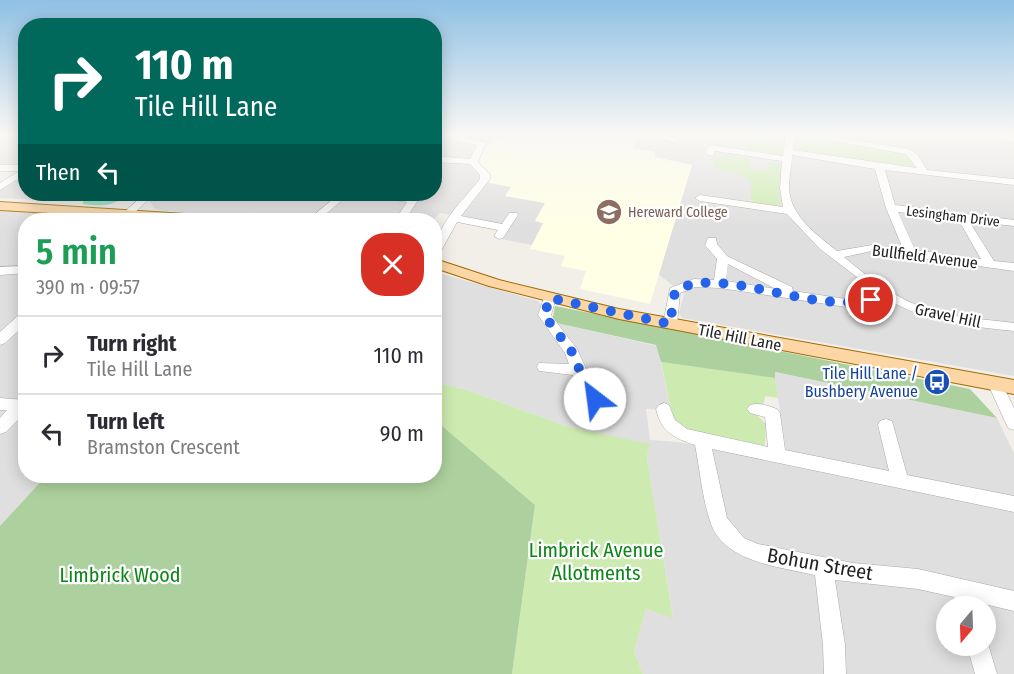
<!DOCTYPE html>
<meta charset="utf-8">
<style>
:root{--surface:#fff;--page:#f7f7f7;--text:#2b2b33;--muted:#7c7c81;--line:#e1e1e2}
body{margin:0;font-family:"Fira Sans Condensed",sans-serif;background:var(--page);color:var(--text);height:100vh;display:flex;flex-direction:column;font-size:22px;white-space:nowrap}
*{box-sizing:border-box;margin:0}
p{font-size:20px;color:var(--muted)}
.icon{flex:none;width:33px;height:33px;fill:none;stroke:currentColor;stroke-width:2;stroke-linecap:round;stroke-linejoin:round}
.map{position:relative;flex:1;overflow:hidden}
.details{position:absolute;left:18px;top:213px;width:424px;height:270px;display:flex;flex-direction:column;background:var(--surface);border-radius:24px;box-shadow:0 3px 15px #0003}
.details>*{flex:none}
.banner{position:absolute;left:18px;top:18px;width:424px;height:183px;border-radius:24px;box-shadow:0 3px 15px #0003;background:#00695c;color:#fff;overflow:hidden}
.needle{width:39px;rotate:199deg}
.controls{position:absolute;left:936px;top:596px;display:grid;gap:12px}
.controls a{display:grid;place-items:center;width:60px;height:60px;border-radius:50%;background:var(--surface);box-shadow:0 3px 15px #0003;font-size:30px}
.pin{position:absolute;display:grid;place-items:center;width:51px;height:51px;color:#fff;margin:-26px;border:3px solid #fff;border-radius:50%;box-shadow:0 2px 6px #0007}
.me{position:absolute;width:66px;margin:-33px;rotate:330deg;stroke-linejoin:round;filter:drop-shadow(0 0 4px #0008)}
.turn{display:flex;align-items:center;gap:21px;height:126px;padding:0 18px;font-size:27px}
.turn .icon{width:78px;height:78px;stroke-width:2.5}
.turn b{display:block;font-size:42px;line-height:51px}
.then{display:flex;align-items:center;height:57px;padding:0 18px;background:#0003;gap:12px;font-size:22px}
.round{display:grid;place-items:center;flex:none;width:63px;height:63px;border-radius:24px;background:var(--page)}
.summary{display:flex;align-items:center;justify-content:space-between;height:102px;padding:0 18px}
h1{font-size:36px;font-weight:600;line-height:45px;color:#1e9e55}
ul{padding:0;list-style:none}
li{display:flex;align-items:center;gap:18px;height:78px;padding:0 18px;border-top:2px solid var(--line)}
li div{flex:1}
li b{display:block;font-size:22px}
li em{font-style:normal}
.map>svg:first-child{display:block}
.residential{fill:#e0dfdf;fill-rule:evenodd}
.education{fill:#ffffe5}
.grass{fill:#cdebb0}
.forest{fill:#add19e}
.pitch{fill:#88e0be}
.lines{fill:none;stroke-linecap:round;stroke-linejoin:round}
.minor-casing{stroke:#a9a9a9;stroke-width:1}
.major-casing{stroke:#a06b00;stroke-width:2}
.minor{fill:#fff;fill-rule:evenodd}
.major{fill:#fcd6a4;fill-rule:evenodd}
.route{stroke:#2563eb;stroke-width:10;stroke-dasharray:0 18}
.labels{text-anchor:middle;stroke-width:4.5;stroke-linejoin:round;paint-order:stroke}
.far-education-label{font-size:14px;fill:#785e54;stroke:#fff;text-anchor:start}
.far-street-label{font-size:14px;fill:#222;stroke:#fff}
.street-label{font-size:16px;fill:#222;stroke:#fff}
.transit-label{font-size:16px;fill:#164399;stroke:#fff;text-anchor:end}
.near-park-label{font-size:20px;fill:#0c8416;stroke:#fff}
.near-street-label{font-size:20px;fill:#222;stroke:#fff}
</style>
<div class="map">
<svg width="1014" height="674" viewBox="0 0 1014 674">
<rect width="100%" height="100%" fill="#f2efe9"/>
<path class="residential" d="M0,134H25V167L0,166Z
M435,134H505L477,148L470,159V165L480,174L478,181L512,187L506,196L545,203L535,221L544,223L532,245L502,239L510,226L440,213L433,220H271L156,210L150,202L160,194H435Z
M640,134H961L1014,142V376L682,318L679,313L684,294L658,274L692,165L654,157L655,152L632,149Z
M25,173L26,194H54L41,200L0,198V190Z
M0,211L90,217L102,220H26V476H46L0,526Z
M435,272L538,301L552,322L657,346L671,410L646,409L650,440L678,442L788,463L774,372L997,418L1014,453V674H643L634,651L646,609L673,617L647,458L650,445L569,427L464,389L435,383ZM946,606H986V645H946Z"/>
<path class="education" d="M521,134L574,138L576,134L639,135L633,149L655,152V157L692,165L650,304L580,289L586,271L561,266L565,256L530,249L543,223L535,221L545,203L505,196L511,187L489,183L491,175L487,169L477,162L487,146L506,137Z"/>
<path class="grass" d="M795,134L880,147L913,156L920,169L793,150Z
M752,137L784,142L782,157L744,151Z
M722,155L749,158L751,161L750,168L767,171L769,163L782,165L778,196L781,207L756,206L751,199V182L742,175L713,167L715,157H721Z
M661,362L775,378L778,398L765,396L764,402L756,414L766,424L765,445L760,446L678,430L671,410Z
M435,383L464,389L569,427L650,444L647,458L673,618L646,609L634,651L643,674H512L535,505L435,420Z"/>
<path class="forest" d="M555,306L970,389L997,418L775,372V378L661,362L656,345L552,322Z
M435,420L535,505L512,674H0V526L46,476H435Z"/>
<path class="pitch" d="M91,194H129C113,206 103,207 83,204V201Z"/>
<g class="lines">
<g class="minor-casing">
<path id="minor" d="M443,134H455L486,143L478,162L490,174V179L461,216L502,224L509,213H517L518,215L503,238L499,239L494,236L498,230L457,222L441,251L435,254C435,225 463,201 480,179V175L470,164L435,162V156L470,159L477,145L456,141Z
M640,134H660L678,139L674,142Z
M786,134H814L909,149L918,155L927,170L1014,179V185L885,170L895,205L1014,220V226L969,221L994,261L1014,263V271L872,251L844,257C869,278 899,301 931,310C958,319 986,319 1014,323V331C969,326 927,323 887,299L855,307H846L720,288L695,287L680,293L677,324L670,328L665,327L663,324L670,288L694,279L714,280L717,259L705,245L708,238H716L717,244L727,256L792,287L793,291L846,299L878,293L820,249L787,214L700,201L695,198L700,195L783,207L780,188L782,161L715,151L713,156L706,154L707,148L711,145L783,156ZM794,134L906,154L917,168L793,150ZM792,155L875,169L886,208L903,249L872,245L837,251C817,235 790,216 789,188C789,177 792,165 792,155ZM898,212L958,219L981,259L915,250ZM728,264L776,289L726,281Z
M979,134L1014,136V142L983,136Z
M0,165H26V174L0,190V183L19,171H0Z
M144,194H154L127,220H116Z
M339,194H349L319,220H308Z
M371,194C385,193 406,192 418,200L405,220H395L407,202L376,197Z
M26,266V273L0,275V267Z
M550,294L556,298L551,315L577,349L597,393L603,399L600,403L595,405L586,401L573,375L539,371L537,367L539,363L569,364L565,353L538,315L544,298Z
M26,312V324L5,343L0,345V332L21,313Z
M995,379L1000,380L1014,408V430L1008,428L988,384L990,380Z
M0,398L26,400V412L6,432L0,434V418L7,410H0Z
M664,403L669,405L675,420L687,429L768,447L765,417L750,413L747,409L750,405C758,402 769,406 777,409L780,413L785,450L889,471L878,425L880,421L886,419L892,421L907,475L1014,496V512L712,449L727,518L744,538L758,544L853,563L918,569L1014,591V611L976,602L977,606H957L954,597L918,589L835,580L845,645L846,674H824L823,645L815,575C780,567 722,562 710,521C702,497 700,470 695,445C674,438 661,432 656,409L659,405Z
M986,637L997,674H975L967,645H986Z"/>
</g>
<g class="major-casing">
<path id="major" d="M0,202L217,216L223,220H166L0,210Z
M435,259L499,280L619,309L1014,380V394L619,319L489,286L435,268Z"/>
</g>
<use href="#minor" class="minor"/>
<use href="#major" class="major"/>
</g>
<linearGradient id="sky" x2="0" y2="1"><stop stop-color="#8fc0e4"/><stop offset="0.59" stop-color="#f9f8f5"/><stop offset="1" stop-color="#f9f8f5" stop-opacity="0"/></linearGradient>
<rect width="1014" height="228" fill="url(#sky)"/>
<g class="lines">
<path class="route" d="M595,399L591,397L572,352L544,315L550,298L670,324L675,291C681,289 689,284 696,283C753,279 815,311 871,300"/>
</g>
<defs>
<g id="university-disc" transform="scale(1.35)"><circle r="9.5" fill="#8d6e63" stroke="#fff"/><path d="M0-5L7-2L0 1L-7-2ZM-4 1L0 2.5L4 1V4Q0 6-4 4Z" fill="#fff"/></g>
<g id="bus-disc" transform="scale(1.35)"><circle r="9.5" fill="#1a4fb4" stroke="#fff"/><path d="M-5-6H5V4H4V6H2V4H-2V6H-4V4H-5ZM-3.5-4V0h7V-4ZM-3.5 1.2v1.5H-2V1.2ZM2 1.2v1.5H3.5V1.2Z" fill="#fff"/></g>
</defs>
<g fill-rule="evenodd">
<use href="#university-disc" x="609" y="212"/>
<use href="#bus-disc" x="937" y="382"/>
</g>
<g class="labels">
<g class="far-education-label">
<text x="628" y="217">Hereward College</text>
</g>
<g class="far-street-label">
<text transform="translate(953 216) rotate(7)" y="5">Lesingham Drive</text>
</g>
<g class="street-label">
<text transform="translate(925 256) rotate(7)" y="6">Bullfield Avenue</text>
<text transform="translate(948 315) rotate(12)" y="6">Gravel Hill</text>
<text transform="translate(740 337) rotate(11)" y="6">Tile Hill Lane</text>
</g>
<g class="transit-label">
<text x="918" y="379">Tile Hill Lane /<tspan x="918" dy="18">Bushbery Avenue</tspan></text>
</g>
<g class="near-park-label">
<text x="596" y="557">Limbrick Avenue<tspan x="596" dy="23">Allotments</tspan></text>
<text x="120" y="582">Limbrick Wood</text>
</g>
<g class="near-street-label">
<text transform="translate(820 564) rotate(10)" y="7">Bohun Street</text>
</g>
</g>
</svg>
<div class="controls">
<a><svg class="needle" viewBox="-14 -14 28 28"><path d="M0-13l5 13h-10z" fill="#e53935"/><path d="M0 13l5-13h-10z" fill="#7c7c81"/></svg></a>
</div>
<div class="pin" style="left:871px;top:300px;background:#d93025"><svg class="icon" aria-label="arrive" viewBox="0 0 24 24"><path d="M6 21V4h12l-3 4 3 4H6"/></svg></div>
<svg class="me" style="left:595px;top:399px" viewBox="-20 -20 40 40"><circle r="19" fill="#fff"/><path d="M0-13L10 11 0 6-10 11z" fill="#2563eb"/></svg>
<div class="banner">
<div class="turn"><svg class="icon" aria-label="right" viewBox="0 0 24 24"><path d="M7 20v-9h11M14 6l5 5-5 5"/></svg><div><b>110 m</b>Tile Hill Lane</div></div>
<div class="then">Then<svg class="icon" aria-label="left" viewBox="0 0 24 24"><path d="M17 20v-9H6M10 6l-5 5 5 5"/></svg></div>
</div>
<section class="details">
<div class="summary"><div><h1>5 min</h1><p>390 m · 09:57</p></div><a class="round" style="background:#d93025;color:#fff"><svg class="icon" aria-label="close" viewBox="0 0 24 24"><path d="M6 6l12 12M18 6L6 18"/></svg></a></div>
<ul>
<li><svg class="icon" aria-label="right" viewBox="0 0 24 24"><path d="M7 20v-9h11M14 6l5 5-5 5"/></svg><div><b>Turn right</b><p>Tile Hill Lane</p></div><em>110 m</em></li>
<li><svg class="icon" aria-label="left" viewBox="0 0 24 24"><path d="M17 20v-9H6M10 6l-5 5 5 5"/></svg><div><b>Turn left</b><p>Bramston Crescent</p></div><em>90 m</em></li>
</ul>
</section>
</div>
